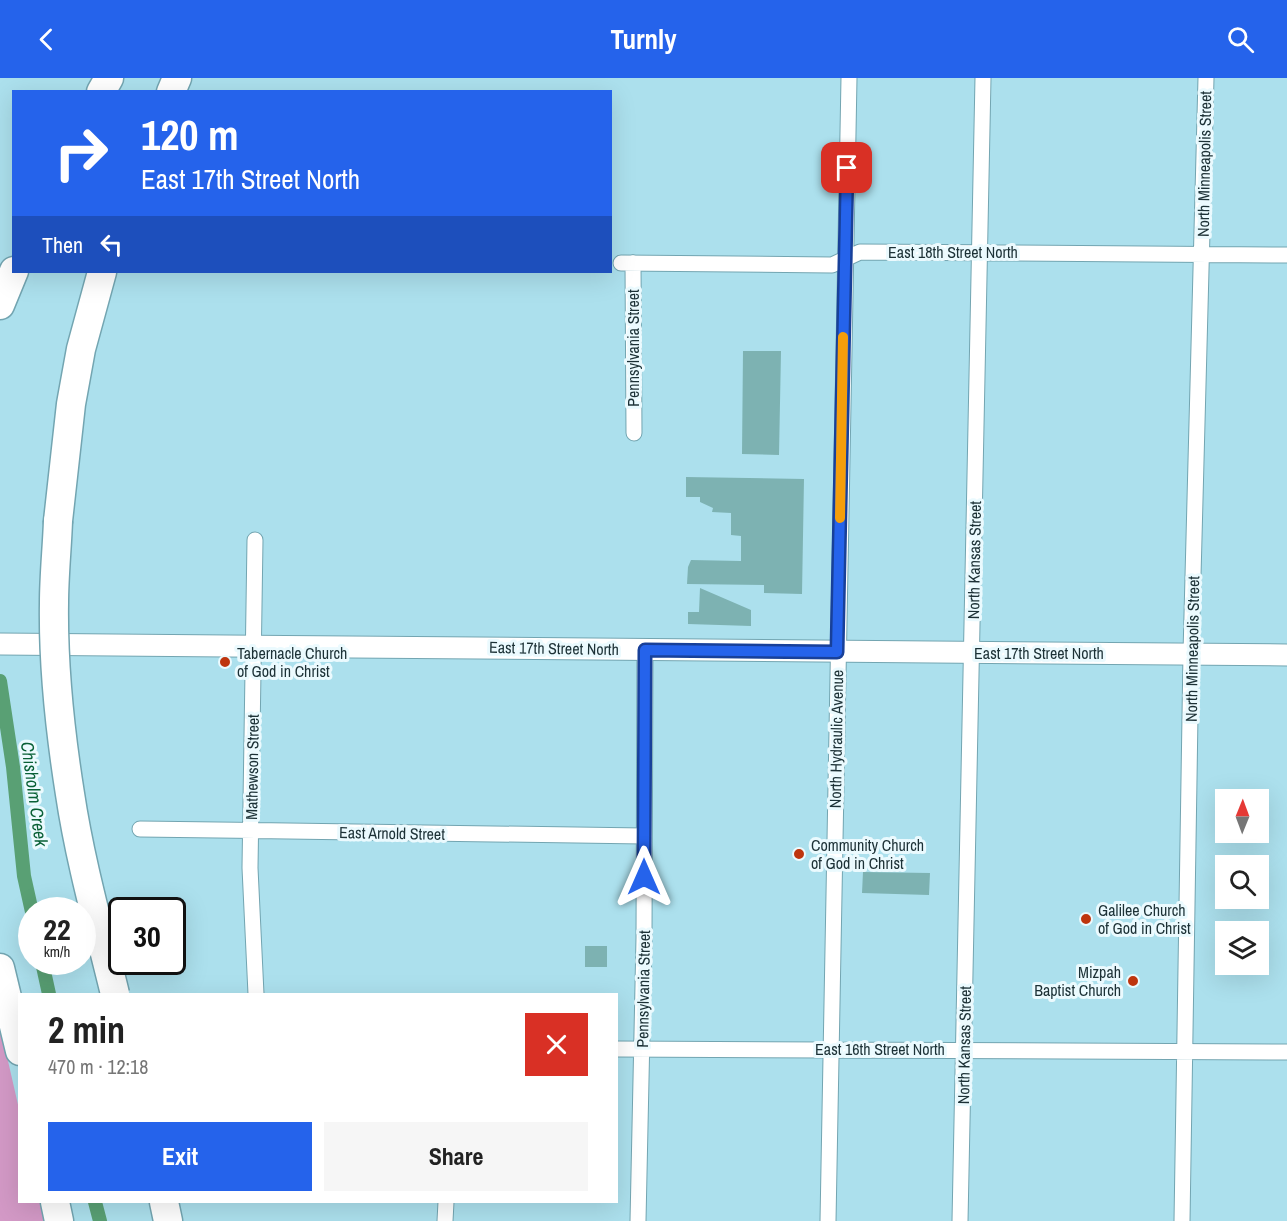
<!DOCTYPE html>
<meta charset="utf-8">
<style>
:root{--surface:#fff;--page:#f6f6f6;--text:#222;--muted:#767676;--accent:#2563eb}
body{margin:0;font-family:"Archivo Narrow",sans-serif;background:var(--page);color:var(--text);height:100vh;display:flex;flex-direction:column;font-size:22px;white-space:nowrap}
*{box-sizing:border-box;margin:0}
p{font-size:20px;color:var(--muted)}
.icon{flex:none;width:33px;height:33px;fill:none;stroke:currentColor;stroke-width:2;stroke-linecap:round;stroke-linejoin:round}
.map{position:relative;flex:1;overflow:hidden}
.panel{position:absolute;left:18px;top:915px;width:600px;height:210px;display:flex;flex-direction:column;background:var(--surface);border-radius:0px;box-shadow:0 6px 24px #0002}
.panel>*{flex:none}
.banner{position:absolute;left:12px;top:12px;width:600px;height:183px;border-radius:0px;box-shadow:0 6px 24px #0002;background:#2563eb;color:#fff;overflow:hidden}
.needle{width:39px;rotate:1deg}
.buttons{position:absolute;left:1215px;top:711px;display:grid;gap:12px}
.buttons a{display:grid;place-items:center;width:54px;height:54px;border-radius:0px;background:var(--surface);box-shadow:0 6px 24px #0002;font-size:30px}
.speed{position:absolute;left:18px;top:819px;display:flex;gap:12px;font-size:30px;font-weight:700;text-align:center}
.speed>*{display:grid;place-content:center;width:78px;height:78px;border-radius:50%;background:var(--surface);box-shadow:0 6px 24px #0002;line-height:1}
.speed small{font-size:15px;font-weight:400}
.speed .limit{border:3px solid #111;border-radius:9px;background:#fff;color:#111}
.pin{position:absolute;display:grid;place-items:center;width:51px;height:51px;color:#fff;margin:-26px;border-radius:12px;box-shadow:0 3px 9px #0006}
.me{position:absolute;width:66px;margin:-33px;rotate:0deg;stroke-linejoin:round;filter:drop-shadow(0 0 4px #0008)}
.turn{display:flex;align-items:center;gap:21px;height:126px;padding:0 30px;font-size:27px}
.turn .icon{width:78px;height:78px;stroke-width:2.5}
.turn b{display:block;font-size:42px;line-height:51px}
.then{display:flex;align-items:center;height:57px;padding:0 30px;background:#0003;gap:12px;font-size:22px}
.round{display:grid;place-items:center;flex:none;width:63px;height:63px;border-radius:0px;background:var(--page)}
.headline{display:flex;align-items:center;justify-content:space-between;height:102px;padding:0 30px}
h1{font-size:36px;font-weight:700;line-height:45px}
.action{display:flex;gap:12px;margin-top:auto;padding:12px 30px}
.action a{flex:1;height:69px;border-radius:0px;background:var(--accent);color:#fff;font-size:24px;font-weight:700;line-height:69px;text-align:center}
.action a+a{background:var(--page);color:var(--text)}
header{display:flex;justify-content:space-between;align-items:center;height:78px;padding:0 30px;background:var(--accent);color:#fff;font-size:27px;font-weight:700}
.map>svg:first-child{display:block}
.green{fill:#d399c6}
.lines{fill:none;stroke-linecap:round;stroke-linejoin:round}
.canal{stroke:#59a074;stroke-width:14}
.building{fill:#7db2b2}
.street-casing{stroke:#73a5b1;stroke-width:17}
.secondary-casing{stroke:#73a5b1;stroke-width:23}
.highway-casing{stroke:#73a5b1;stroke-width:31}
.street{stroke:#fff;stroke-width:15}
.secondary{stroke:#fff;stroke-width:21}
.highway{stroke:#fff;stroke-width:28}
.highway-bridge-casing{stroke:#73a5b1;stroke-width:31;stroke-linecap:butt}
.highway-bridge{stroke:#fff;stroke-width:28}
.route-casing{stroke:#184099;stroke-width:15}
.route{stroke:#2563eb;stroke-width:10}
.slow{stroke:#f59e0b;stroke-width:10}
.poi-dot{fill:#be350e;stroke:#ebfafe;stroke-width:2}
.labels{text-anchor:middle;stroke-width:6;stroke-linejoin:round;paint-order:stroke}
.street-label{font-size:16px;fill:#1c3136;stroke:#ebfafe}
.poi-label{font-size:16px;fill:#1c3136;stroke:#ebfafe;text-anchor:start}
.water-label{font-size:18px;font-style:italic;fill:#096036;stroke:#ebfafe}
</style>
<header><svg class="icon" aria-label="back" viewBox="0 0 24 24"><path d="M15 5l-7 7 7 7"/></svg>Turnly<svg class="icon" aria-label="search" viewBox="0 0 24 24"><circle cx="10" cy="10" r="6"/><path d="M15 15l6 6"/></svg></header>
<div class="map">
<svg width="1287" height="1143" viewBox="0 0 1287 1143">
<rect width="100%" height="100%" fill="#ace0ed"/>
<path class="green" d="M0,948L19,1031L20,1124H41L45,1143H0Z"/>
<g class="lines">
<path class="canal" d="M0,603L13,689L24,798L32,834
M42,884L49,916
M95,1124L100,1143"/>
</g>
<path class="building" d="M743,273H781L779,377L742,376Z
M686,399L804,401L802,516L764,515V507L687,506L688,489L691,482L741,483V458L731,457V435L712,434L713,430L700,424V419H686Z
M700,510L751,532V548L688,546V534H699Z
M863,794L930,795L929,817L862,815Z
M585,868H607V889H585Z"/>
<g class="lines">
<g class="street-casing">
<path id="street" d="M621,185L832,187L860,174L1287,177
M633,185L634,355
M255,462L250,790L256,916
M140,751L644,758
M616,971L1287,974
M445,1143L446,1124
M638,1143L644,860L645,572
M828,1143L849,0
M960,1143L983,0
M1182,1143L1191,575L1206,0"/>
</g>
<g class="secondary-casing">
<path id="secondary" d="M0,566L1287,577"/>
</g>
<g class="highway-casing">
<path id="highway" d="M101,14L109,0
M171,14L177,0
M0,227L14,193
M58,443L71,326L81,271L102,194
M0,890L20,973
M55,1124L59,1143
M164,1124L168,1143"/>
</g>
<use href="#street" class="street"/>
<use href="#secondary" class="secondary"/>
<use href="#highway" class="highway"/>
<g class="highway-bridge-casing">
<path id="highway-bridge" d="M58,443C57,470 54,498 54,525C53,588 60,653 70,716C80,783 99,850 115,916"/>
</g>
<use href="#highway-bridge" class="highway-bridge"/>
</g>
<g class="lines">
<g class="route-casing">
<path id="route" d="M644,799L645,572L837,574L847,90"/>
</g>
<use href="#route" class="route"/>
<path class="slow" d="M840,440L843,259"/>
</g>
<g class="poi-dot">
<circle cx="225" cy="584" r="6"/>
<circle cx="799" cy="776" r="6"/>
<circle cx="1086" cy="841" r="6"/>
<circle cx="1133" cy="903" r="6"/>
</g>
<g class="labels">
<g class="street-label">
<text transform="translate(1204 86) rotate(-89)" y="6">North Minneapolis Street</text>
<text x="953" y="180">East 18th Street North</text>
<text transform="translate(633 270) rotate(-90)" y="6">Pennsylvania Street</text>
<text transform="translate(974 482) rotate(-89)" y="6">North Kansas Street</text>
<text transform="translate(554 570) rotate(1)" y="6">East 17th Street North</text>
<text transform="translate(1192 571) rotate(-89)" y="6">North Minneapolis Street</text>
<text x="1039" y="581">East 17th Street North</text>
<text transform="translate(836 661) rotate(-89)" y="6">North Hydraulic Avenue</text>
<text transform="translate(252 689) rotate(-89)" y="6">Mathewson Street</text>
<text transform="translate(392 755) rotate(1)" y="6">East Arnold Street</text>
<text transform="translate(643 911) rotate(-89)" y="6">Pennsylvania Street</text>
<text transform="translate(964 967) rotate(-89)" y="6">North Kansas Street</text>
<text x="880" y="977">East 16th Street North</text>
</g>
<g class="poi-label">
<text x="237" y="581">Tabernacle Church<tspan x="237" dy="18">of God in Christ</tspan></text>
<text x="811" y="773">Community Church<tspan x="811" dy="18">of God in Christ</tspan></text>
<text x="1098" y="838">Galilee Church<tspan x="1098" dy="18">of God in Christ</tspan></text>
<text x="1121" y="900" text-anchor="end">Mizpah<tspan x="1121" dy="18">Baptist Church</tspan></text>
</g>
<g class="water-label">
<text transform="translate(34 716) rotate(82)" y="6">Chisholm Creek</text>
</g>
</g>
</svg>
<div class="buttons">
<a><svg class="needle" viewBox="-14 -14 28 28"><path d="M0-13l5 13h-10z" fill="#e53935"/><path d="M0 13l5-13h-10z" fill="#767676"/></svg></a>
<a><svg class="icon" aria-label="search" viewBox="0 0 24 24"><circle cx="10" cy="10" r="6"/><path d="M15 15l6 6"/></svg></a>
<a><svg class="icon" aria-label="layers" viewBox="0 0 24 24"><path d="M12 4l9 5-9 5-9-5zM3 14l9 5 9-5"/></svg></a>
</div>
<div class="speed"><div>22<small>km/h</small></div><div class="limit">30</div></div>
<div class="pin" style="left:847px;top:90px;background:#d93025"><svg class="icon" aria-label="arrive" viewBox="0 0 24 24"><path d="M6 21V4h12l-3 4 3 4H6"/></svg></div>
<svg class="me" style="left:644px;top:799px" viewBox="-20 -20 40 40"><path d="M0-17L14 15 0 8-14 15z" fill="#2563eb" stroke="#fff" stroke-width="4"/></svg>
<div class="banner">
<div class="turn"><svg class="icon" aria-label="right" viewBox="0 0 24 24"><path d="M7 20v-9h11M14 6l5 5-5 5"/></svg><div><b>120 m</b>East 17th Street North</div></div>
<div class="then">Then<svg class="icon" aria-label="left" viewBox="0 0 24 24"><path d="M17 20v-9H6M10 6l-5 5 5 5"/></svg></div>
</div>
<section class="panel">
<div class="headline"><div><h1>2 min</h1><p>470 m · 12:18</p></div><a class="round" style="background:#d93025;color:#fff"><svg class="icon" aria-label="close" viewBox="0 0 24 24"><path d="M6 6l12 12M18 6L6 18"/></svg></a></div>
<div class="action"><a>Exit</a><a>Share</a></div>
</section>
</div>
